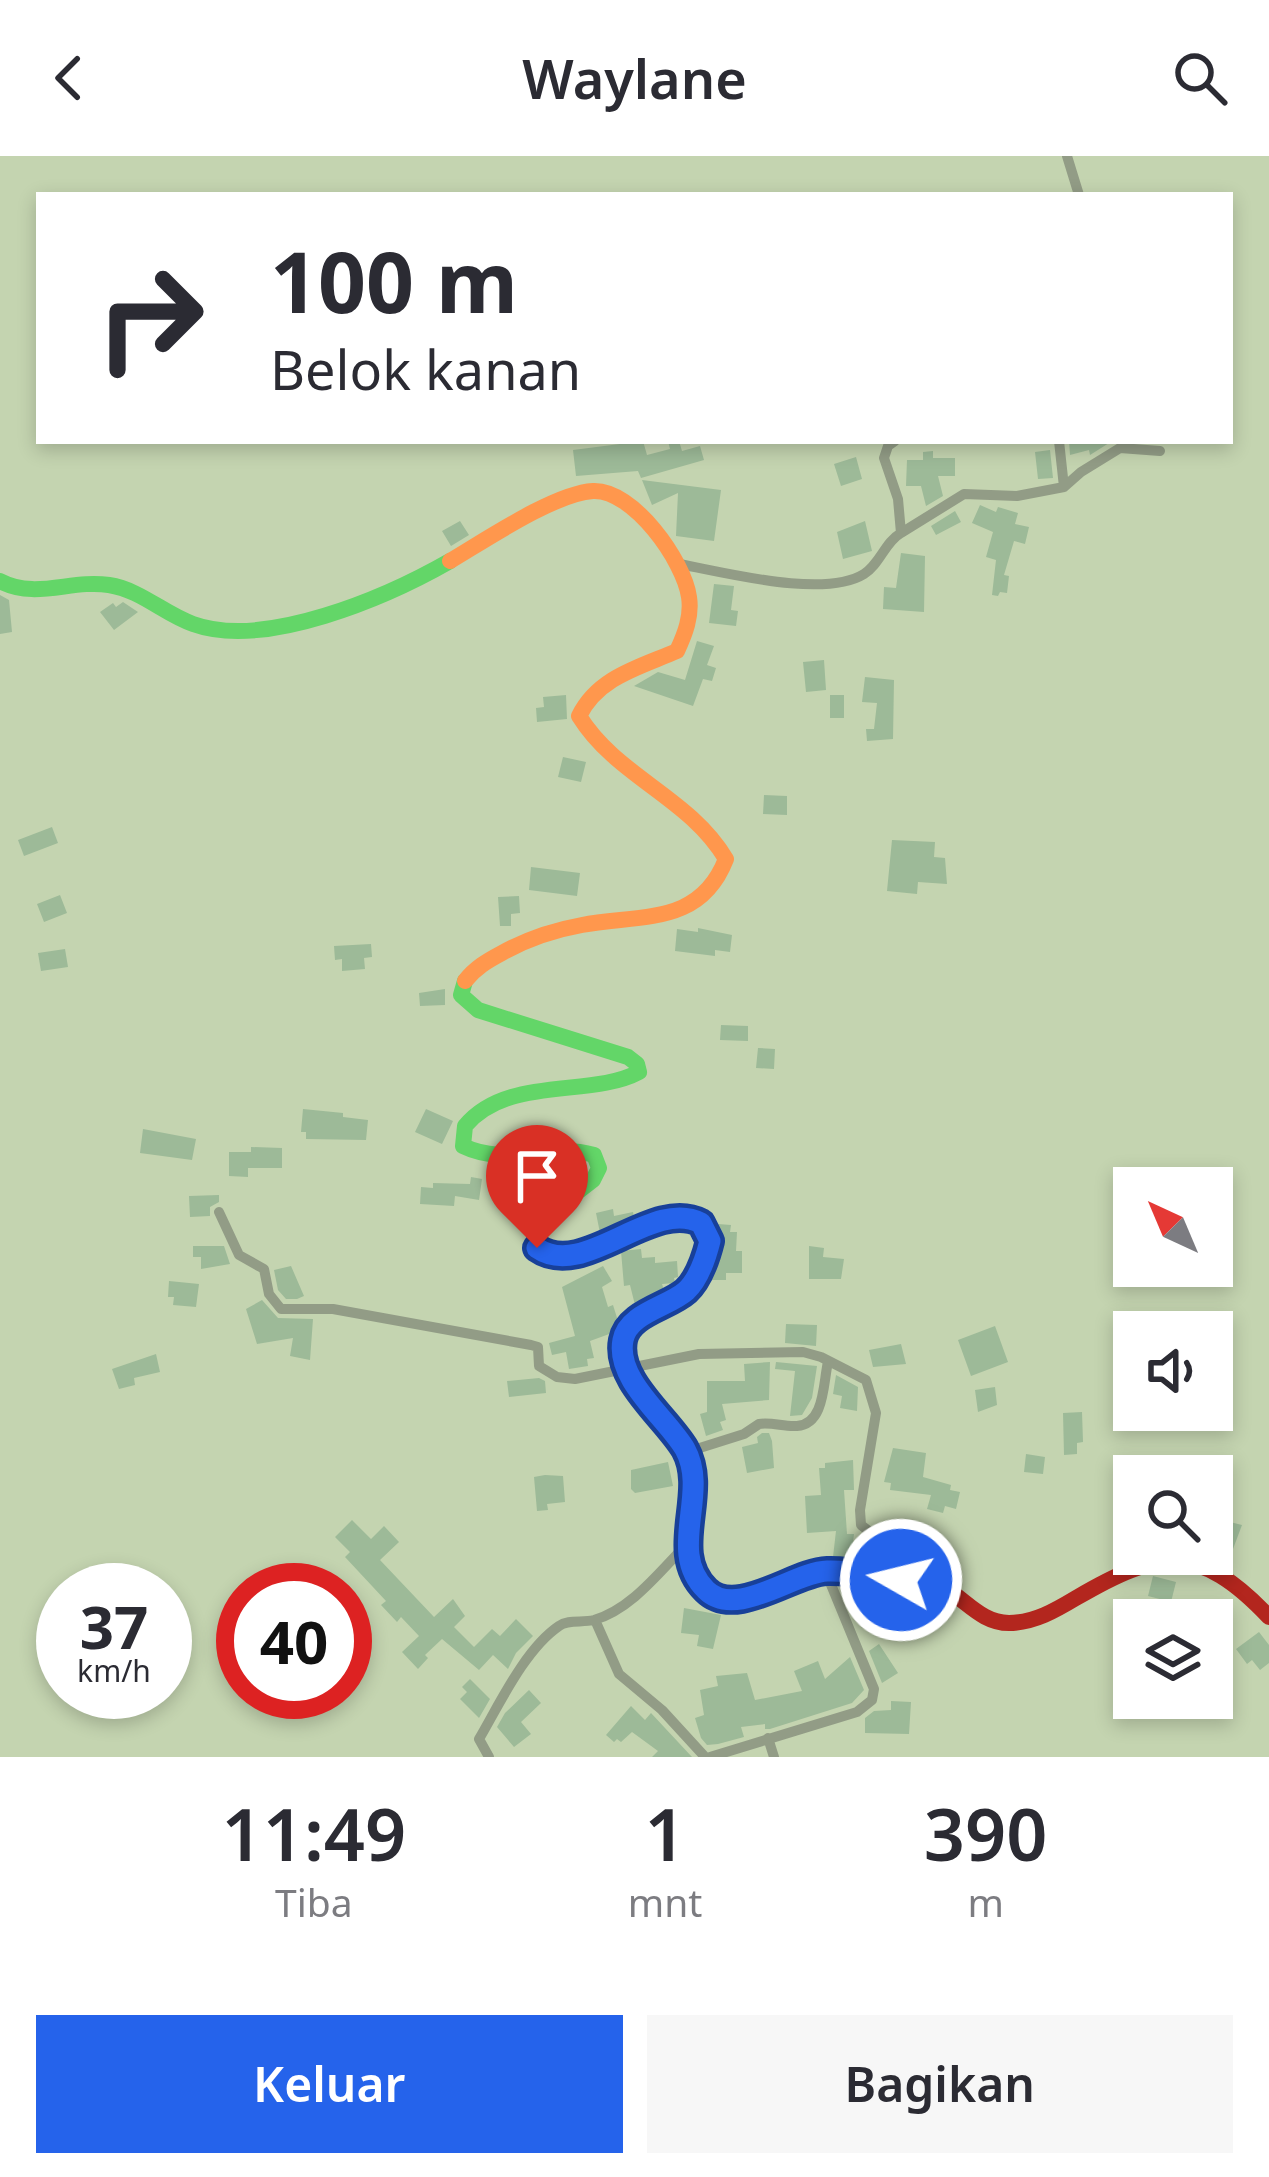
<!DOCTYPE html>
<html lang="id">
<style>
:root{--surface:#fff;--page:#f7f7f7;--text:#2b2b33;--muted:#7c7c81;--accent:#2563eb}
body{margin:0;font-family:"Noto Sans",sans-serif;background:var(--page);color:var(--text);height:100vh;display:flex;flex-direction:column;font-size:45px;white-space:nowrap}
*{box-sizing:border-box;margin:0}
p{font-size:39px;color:var(--muted)}
.icon{flex:none;width:66px;height:66px;fill:none;stroke:currentColor;stroke-width:2;stroke-linecap:round;stroke-linejoin:round}
.map{position:relative;height:1601px;overflow:hidden}
.side{display:flex;flex-direction:column;background:var(--surface);flex:1}
.side>*{flex:none}
.hud{position:absolute;left:36px;top:36px;width:1197px;height:252px;border-radius:0px;box-shadow:0 6px 18px #0003;background:#fff;color:var(--text);overflow:hidden}
.needle{width:78px;rotate:316deg}
.fabs{position:absolute;left:1113px;top:1011px;display:grid;gap:24px}
.fabs a{display:grid;place-items:center;width:120px;height:120px;border-radius:0px;background:var(--surface);box-shadow:0 6px 18px #0003;font-size:60px}
.speed{position:absolute;left:36px;top:1407px;display:flex;gap:24px;font-size:60px;font-weight:700;text-align:center}
.speed>*{display:grid;place-content:center;width:156px;height:156px;border-radius:50%;background:var(--surface);box-shadow:0 6px 18px #0003;line-height:1}
.speed small{font-size:30px;font-weight:400}
.speed .limit{border:18px solid #d22;background:#fff;color:#111}
.pin{position:absolute;display:grid;place-items:center;width:102px;height:102px;color:#fff;margin:-123px -51px;border-radius:50% 50% 50% 0;rotate:-45deg;box-shadow:0 0 12px #0007}
.pin .icon{rotate:45deg}
.me{position:absolute;width:132px;margin:-66px;rotate:278deg;stroke-linejoin:round;filter:drop-shadow(0 0 9px #0008)}
.turn{display:flex;align-items:center;gap:42px;height:252px;padding:0 36px;font-size:54px}
.turn .icon{width:156px;height:156px;stroke-width:2.5}
.turn b{display:block;font-size:84px;line-height:102px}
.eta{display:flex;justify-content:space-evenly;align-items:center;height:204px;text-align:center}
.eta b{font-size:72px;font-weight:600;line-height:84px}
.action{display:flex;gap:24px;margin-top:auto;padding:24px 36px}
.action a{flex:1;height:138px;border-radius:0px;background:var(--accent);color:#fff;font-size:48px;font-weight:600;line-height:138px;text-align:center}
.action a+a{background:var(--page);color:var(--text)}
header{display:flex;justify-content:space-between;align-items:center;height:156px;padding:0 36px;background:var(--surface);font-size:54px;font-weight:600}
.map>svg:first-child{display:block}
.building{fill:#9dba98}
.lines{fill:none;stroke-linecap:round;stroke-linejoin:round}
.street{stroke:#929c86;stroke-width:10}
.fast{stroke:#63d668;stroke-width:16}
.slow{stroke:#ff974d;stroke-width:16}
.jam{stroke:#b3261e;stroke-width:16}
.route-casing{stroke:#184099;stroke-width:30}
.route{stroke:#2563eb;stroke-width:21}
</style>
<header><svg class="icon" aria-label="back" viewBox="0 0 24 24"><path d="M15 5l-7 7 7 7"/></svg>Waylane<svg class="icon" aria-label="search" viewBox="0 0 24 24"><circle cx="10" cy="10" r="6"/><path d="M15 15l6 6"/></svg></header>
<div class="map">
<svg width="1269" height="1601" viewBox="0 0 1269 1601">
<rect width="100%" height="100%" fill="#c4d4b0"/>
<path class="building" d="M643,285L647,299L670,293L668,285H679L682,295L700,290L704,304L641,322L638,315L576,320L573,294Z
M1069,285H1109V287L1090,299L1089,294L1070,299Z
M1050,294L1053,322L1038,323L1035,296Z
M933,295V302H955V320H938L943,340L926,350L921,330H906L907,304H923V296Z
M856,301L862,323L841,330L834,308Z
M642,324L721,334L714,385L676,380L678,337L652,349Z
M980,349L996,356L998,351L1018,357L1015,368L1029,371L1025,388L1014,385L1004,419L1009,420L1007,437L1000,436L998,440L992,439L996,404L986,401L993,376L972,367Z
M955,355L961,366L936,379L931,370Z
M460,365L469,379L451,390L442,375Z
M865,365L872,395L843,403L837,376Z
M901,397L925,400L924,456L883,453L884,431L896,432Z
M714,428L734,430L731,454L738,455L736,470L709,467Z
M0,439L9,444L12,476L0,478Z
M123,446L138,456L114,474L100,456L113,447L116,451Z
M697,485L714,490L707,509L716,512L712,525L703,523L693,550L634,530L658,516L685,524Z
M824,504L826,534L806,536L803,506Z
M865,521L894,524L893,583L867,585L866,573H874L877,547L862,546Z
M566,539L567,563L537,566L536,552L544,551L543,541Z
M830,539H844V562H830Z
M563,601L586,606L581,626L558,621Z
M764,639L787,640V659L763,658Z
M52,671L58,687L24,700L18,684Z
M892,684L935,686L934,701L945,702L947,728L918,726L917,738L887,735Z
M531,711L580,717L577,740L529,734Z
M60,739L67,757L44,766L37,748Z
M519,740L520,757L511,758V770H500L498,741Z
M698,772L732,779L730,796L715,794V800L675,795L677,773L698,776Z
M371,788L372,801L364,802L365,813L342,815V803L335,804L334,790Z
M65,793L68,811L41,815L38,797Z
M445,833V849L420,850L419,837Z
M721,869L748,870V885L720,884Z
M758,892L775,893L774,913L756,912Z
M303,953L343,957V961L368,964L366,984L306,983V976H301Z
M426,953L453,965L442,988L415,976Z
M143,973L196,983L192,1004L140,997Z
M251,991L282,992V1012H248V1021L229,1020V996H251Z
M471,1021L482,1023L479,1044L455,1040L454,1050L420,1048L421,1031L433,1032V1027L470,1028Z
M219,1039V1046L210,1051V1060L190,1061L189,1040Z
M613,1053L614,1060L633,1056L634,1061L600,1077L596,1057Z
M718,1068L731,1069L730,1076H737L736,1095H742V1117H726V1124H712L722,1088Z
M193,1090H224L230,1108L201,1113V1101H193Z
M809,1090L824,1092L823,1101L844,1103L841,1123H809Z
M641,1093L642,1102L655,1101V1107L677,1105L678,1121L674,1122L675,1127L662,1128L664,1134L635,1149L630,1129L624,1130L621,1095Z
M291,1110L304,1140L297,1143H286L278,1134L274,1114Z
M603,1110L612,1125L602,1131L608,1151L613,1149L618,1165L612,1177L590,1185L594,1202L587,1203L588,1210L569,1213L566,1196L552,1199L549,1187L575,1180L562,1131Z
M169,1125L199,1128L196,1151L173,1149L174,1141H168Z
M262,1144L278,1162L313,1163L310,1204L290,1200L293,1182L257,1188L246,1153Z
M786,1168L817,1169L816,1190L785,1187Z
M995,1170L1008,1206L971,1220L958,1184Z
M901,1188L906,1208L873,1211L869,1194Z
M156,1198L160,1216L134,1222L135,1229L119,1233L112,1213Z
M770,1206L769,1244L722,1248L726,1264L720,1266L723,1274L706,1280L700,1258L707,1256V1225H745L744,1208Z
M776,1206L817,1210L812,1242L802,1259L790,1260L795,1215L775,1213Z
M836,1219L858,1231L857,1255L840,1252L842,1240L833,1238Z
M539,1222L545,1225L546,1237L509,1241L507,1225Z
M995,1231L997,1249L978,1256L975,1234Z
M1082,1256L1083,1286L1077,1287V1298L1064,1299L1063,1257Z
M762,1277H769L772,1285L774,1312L747,1317L742,1291L758,1287L757,1281Z
M893,1292L926,1297L923,1321L951,1329L950,1334L960,1336L956,1353L945,1350L943,1357L927,1353L931,1339L890,1334L891,1327L884,1326Z
M1026,1298L1045,1301L1043,1318L1024,1316Z
M853,1304L854,1334H844L847,1378H854L851,1403L833,1401L836,1375L807,1377L805,1340L821,1339L819,1312H825V1307Z
M668,1306L673,1330L635,1337L631,1333V1314Z
M545,1319L563,1320L565,1346L547,1348L548,1354L537,1355L534,1321Z
M352,1364L371,1383L384,1370L399,1386L380,1404L434,1461L453,1443L465,1460L454,1471L474,1491L492,1473L500,1480L516,1463L533,1480L516,1497L508,1513L493,1499L479,1514L442,1483L425,1499L428,1502L418,1513L402,1496L419,1480L401,1461L397,1466L381,1449L386,1445L345,1401L350,1396L335,1381Z
M1222,1364L1242,1369L1227,1409L1212,1402Z
M1153,1420L1176,1426L1171,1446L1148,1440Z
M684,1452L721,1459L713,1493L697,1490L699,1479L681,1477Z
M1259,1476L1269,1489V1507L1260,1514L1252,1504L1247,1508L1236,1493Z
M879,1488L898,1517L882,1527L869,1495Z
M850,1501L864,1534L852,1547L770,1573H765V1568L741,1571L744,1581L718,1588L707,1589L701,1582L695,1562L704,1559L700,1534L718,1530L716,1520L747,1517L755,1544L802,1535L794,1515L818,1505L825,1523Z
M470,1523L490,1543L479,1562L460,1543L467,1536L462,1531Z
M529,1534L541,1547L521,1566L531,1578L514,1591L497,1571L505,1557Z
M891,1545L911,1546L909,1578L865,1577V1562L874,1555L891,1554Z
M631,1550L645,1564L651,1557L692,1601H652L658,1595L632,1576L621,1586L617,1583L614,1586L606,1579Z"/>
<g class="lines">
<path class="street" d="M1067,0L1079,39
M1059,285L1064,331
M901,377L964,338L1017,340L1064,331L1081,316L1120,292L1160,295
M679,408C724,416 824,443 864,418C880,408 885,386 901,377L898,343L884,302L888,290L895,285
M219,1056L239,1099L264,1113L269,1138L281,1153H333L531,1189L538,1191L539,1210L557,1221L575,1223L699,1198L803,1196L821,1201L866,1224L876,1257L860,1354L861,1369L934,1425
M687,1296L744,1278L759,1268C772,1266 784,1271 797,1270C825,1268 823,1227 828,1206
M595,1464L619,1518L662,1554L705,1601
M768,1582L774,1601
M489,1601L479,1583C499,1549 525,1493 559,1470C568,1463 582,1467 594,1464C632,1453 660,1415 687,1388
M710,1601L857,1556L872,1544L874,1533L825,1414"/>
<path class="fast" d="M0,425C36,444 71,423 109,429C141,434 164,458 193,468C265,494 387,441 450,405
M465,825L461,839L478,854L628,901L637,908L639,916C591,942 507,919 465,970L463,990C506,1011 549,986 594,999L599,1012L593,1024L535,1069L537,1092L557,1100"/>
<path class="slow" d="M450,405C484,385 555,337 593,335C633,333 684,405 689,441C692,460 685,478 677,495C640,511 598,521 579,560C617,621 689,641 726,703C700,770 641,758 582,769C554,774 527,783 502,797C487,805 475,812 465,825
M557,1100C609,1097 649,1054 702,1067L710,1085C705,1102 700,1122 686,1134C667,1152 629,1155 623,1184C613,1230 675,1263 689,1302C698,1328 691,1358 689,1385"/>
<path class="jam" d="M689,1385C690,1405 696,1430 716,1440C749,1456 789,1421 820,1415C846,1411 924,1420 946,1433C967,1445 982,1467 1009,1467C1034,1467 1056,1454 1076,1442C1158,1394 1198,1386 1269,1461"/>
</g>
<g class="lines">
<g class="route-casing">
<path id="route" d="M537,1092C584,1125 652,1041 701,1067L710,1085C706,1101 699,1123 686,1135C668,1151 628,1157 623,1184C615,1224 667,1262 685,1293C710,1338 666,1395 706,1434C736,1464 794,1416 827,1415C851,1414 877,1421 901,1424"/>
</g>
<use href="#route" class="route"/>
</g>
</svg>
<div class="fabs">
<a><svg class="needle" viewBox="-14 -14 28 28"><path d="M0-13l5 13h-10z" fill="#e53935"/><path d="M0 13l5-13h-10z" fill="#7c7c81"/></svg></a>
<a><svg class="icon" aria-label="sound" viewBox="0 0 24 24"><path d="M4 9h4l5-4v14l-5-4H4zM17 9q2 3 0 6"/></svg></a>
<a><svg class="icon" aria-label="search" viewBox="0 0 24 24"><circle cx="10" cy="10" r="6"/><path d="M15 15l6 6"/></svg></a>
<a><svg class="icon" aria-label="layers" viewBox="0 0 24 24"><path d="M12 4l9 5-9 5-9-5zM3 14l9 5 9-5"/></svg></a>
</div>
<div class="speed"><div>37<small>km/h</small></div><div class="limit">40</div></div>
<div class="pin" style="left:537px;top:1092px;background:#d93025"><svg class="icon" aria-label="arrive" viewBox="0 0 24 24"><path d="M6 21V4h12l-3 4 3 4H6"/></svg></div>
<svg class="me" style="left:901px;top:1424px" viewBox="-20 -20 40 40"><circle r="17" fill="#2563eb" stroke="#fff" stroke-width="3"/><path d="M0-11L8 9 0 5-8 9z" fill="#fff"/></svg>
<div class="hud">
<div class="turn"><svg class="icon" aria-label="right" viewBox="0 0 24 24"><path d="M7 20v-9h11M14 6l5 5-5 5"/></svg><div><b>100 m</b>Belok kanan</div></div>
</div>
</div>
<section class="side">
<div class="eta">
<div><b>11:49</b><p>Tiba</p></div>
<div><b>1</b><p>mnt</p></div>
<div><b>390</b><p>m</p></div>
</div>
<div class="action"><a>Keluar</a><a>Bagikan</a></div>
</section>
